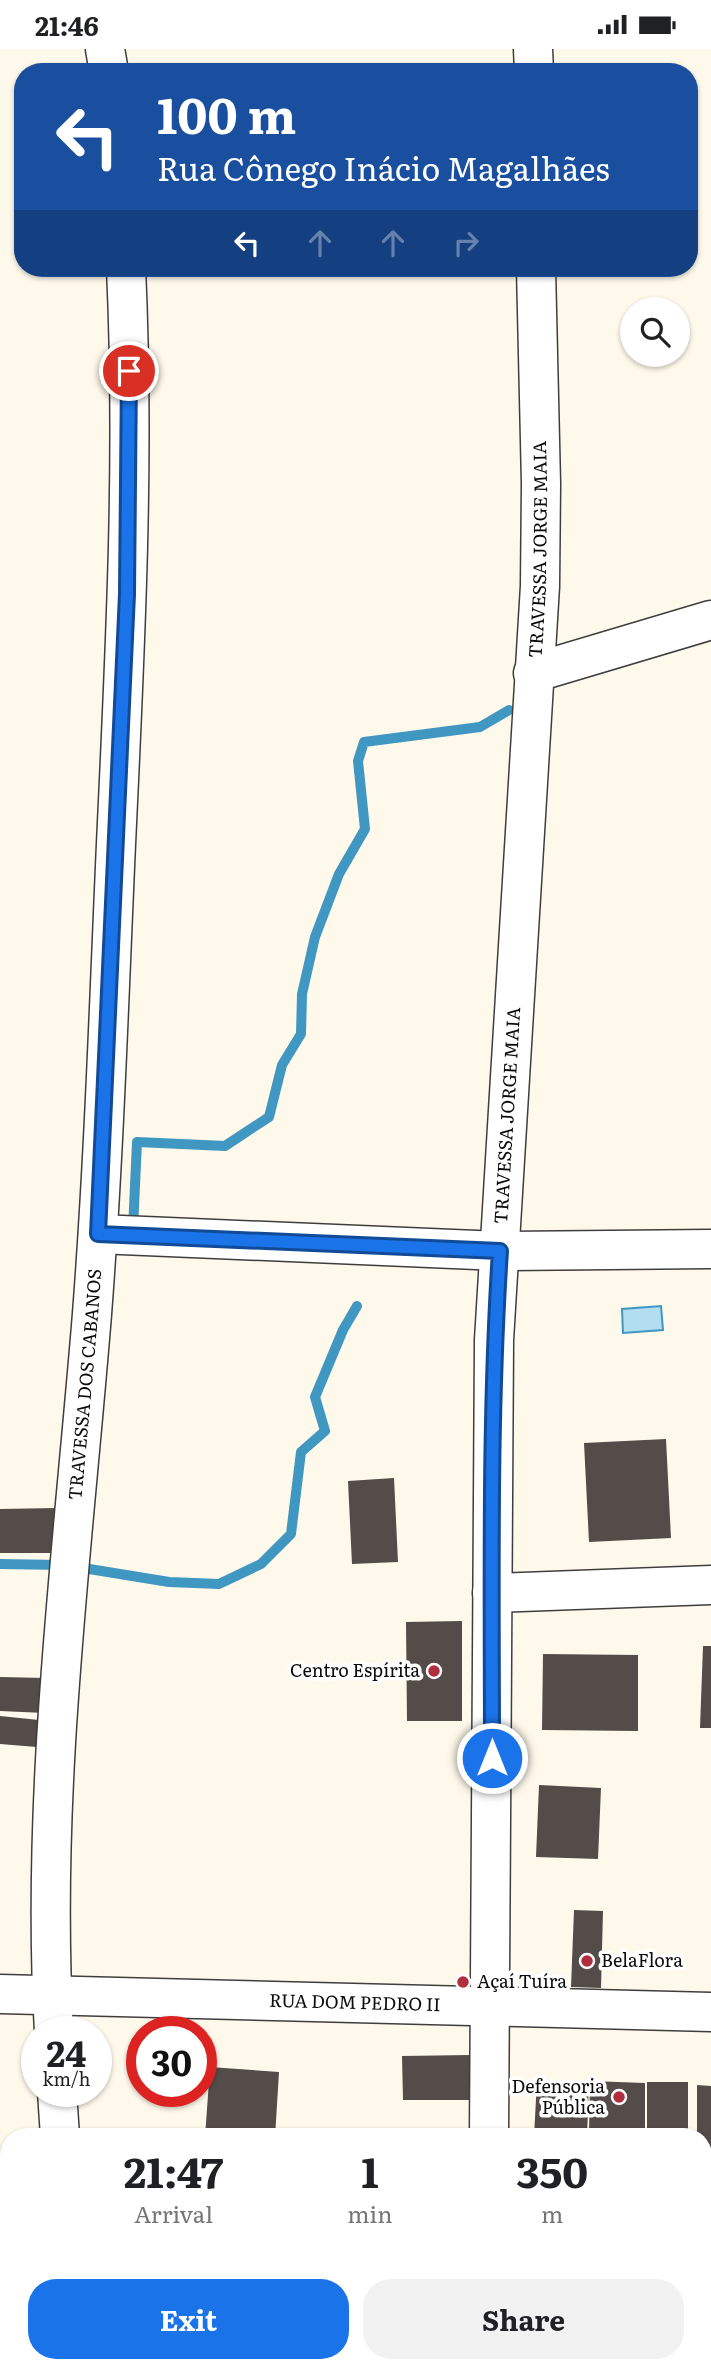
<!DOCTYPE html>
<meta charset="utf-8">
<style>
:root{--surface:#fff;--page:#f2f2f2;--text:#202124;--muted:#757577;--accent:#1a73e8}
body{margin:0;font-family:Literata,serif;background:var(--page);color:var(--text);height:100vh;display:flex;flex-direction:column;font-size:26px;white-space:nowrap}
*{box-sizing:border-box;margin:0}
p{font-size:23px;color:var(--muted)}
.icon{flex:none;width:38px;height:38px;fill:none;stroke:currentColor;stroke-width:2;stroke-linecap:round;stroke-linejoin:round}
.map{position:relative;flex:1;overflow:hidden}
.panel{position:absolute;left:0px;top:2079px;width:712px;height:245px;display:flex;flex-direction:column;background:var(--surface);border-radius:28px 28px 0 0;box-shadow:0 2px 5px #0004}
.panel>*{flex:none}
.banner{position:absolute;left:14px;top:14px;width:684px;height:214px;border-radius:28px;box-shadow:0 2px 5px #0004;background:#1a4fa0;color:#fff;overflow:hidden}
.tools{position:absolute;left:620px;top:248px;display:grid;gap:14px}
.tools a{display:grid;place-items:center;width:70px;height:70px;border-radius:50%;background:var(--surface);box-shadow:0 2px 5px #0004;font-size:35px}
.speed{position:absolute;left:21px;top:1967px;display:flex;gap:14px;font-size:35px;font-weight:700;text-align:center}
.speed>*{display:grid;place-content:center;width:91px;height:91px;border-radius:50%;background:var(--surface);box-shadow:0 2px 5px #0004;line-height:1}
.speed small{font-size:18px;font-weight:400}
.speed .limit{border:10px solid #d22;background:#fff;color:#111}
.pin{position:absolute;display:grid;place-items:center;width:60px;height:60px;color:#fff;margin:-30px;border:4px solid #fff;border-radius:50%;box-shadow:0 2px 7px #0007}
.me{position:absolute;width:77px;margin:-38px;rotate:0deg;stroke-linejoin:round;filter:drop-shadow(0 0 5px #0008)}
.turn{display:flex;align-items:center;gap:24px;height:147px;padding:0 28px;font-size:32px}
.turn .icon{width:91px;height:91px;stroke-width:2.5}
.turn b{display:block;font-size:49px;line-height:60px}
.lanes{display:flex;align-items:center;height:66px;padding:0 28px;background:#0003;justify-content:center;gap:35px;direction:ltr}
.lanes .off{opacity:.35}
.eta{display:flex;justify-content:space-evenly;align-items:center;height:119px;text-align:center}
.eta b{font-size:42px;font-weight:700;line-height:49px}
.cta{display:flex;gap:14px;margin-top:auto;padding:14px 28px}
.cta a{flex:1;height:80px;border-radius:28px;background:var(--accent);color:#fff;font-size:28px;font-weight:700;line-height:80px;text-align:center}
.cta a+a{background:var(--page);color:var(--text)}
.status{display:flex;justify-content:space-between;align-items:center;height:49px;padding:0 35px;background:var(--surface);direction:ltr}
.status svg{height:19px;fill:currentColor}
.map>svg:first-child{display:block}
.water{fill:#b3def1;stroke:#4097c2;stroke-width:2}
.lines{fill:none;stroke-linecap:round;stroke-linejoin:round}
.stream{stroke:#4097c2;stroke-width:10}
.building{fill:#534c48}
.minor-casing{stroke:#3e3e3e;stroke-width:41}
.minor{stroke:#fff;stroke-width:38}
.route-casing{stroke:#114b97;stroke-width:18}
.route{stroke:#1a73e8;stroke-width:12}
.poi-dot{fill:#b02e3d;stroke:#fff;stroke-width:2.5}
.labels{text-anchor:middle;stroke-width:7;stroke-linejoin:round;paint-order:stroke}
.street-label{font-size:18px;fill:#0b0b0b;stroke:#fff}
.poi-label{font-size:18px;fill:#0b0b0b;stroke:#fff;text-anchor:end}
</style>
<div class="status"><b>21:46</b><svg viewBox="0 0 49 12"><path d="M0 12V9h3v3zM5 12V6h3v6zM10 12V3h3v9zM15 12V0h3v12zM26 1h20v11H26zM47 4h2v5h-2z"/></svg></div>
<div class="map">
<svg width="711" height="2324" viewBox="0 0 711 2324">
<rect width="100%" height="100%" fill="#fef9eb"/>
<path class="water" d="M661,1257L663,1281L623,1284L622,1260Z"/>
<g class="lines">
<path class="stream" d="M133,1180L137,1093L225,1097L269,1068L282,1016L301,985L302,945L315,888L339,825L365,780L358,712L364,693L480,678L509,661
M0,1515L62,1516
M77,1518L169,1533L219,1535L261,1515L291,1485L301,1403L325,1382L315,1348L343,1281L357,1257"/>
</g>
<path class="building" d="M666,1390L671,1489L589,1493L584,1394Z
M394,1429L398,1513L352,1515L348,1432Z
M56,1459V1504H0V1460Z
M462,1572V1672H407L406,1573Z
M703,1597H711V1679H700Z
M543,1605L638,1606V1682L542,1681Z
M0,1628L45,1629V1664L0,1662Z
M0,1667L39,1671L37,1698L0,1695Z
M539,1736L601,1739L598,1810L536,1808Z
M574,1861L603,1862L601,1939L571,1938Z
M470,2006V2051H403L402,2007Z
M210,2018L279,2023L275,2088H205Z
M537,2031L589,2033L587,2088H534Z
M590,2032L645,2034V2088H606V2085L589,2084Z
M647,2033H688V2088H647Z
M697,2036L711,2037V2158H704V2088H697Z
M704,2278H711V2324H656V2315H704Z
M571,2315H621V2324H571Z"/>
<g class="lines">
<g class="minor-casing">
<g id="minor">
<path d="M105,0L109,23"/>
<path d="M533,0L534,23"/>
<path d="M533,624L711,571"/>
<path d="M98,1185L500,1202L711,1200"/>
<path d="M492,1544L711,1536"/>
<path id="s1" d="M0,1945L711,1963"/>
<path id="s2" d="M54,1983C40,1746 73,1501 92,1265C104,1109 109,952 116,795C125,603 135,411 126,219"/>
<path d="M57,2042L60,2088"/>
<path id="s3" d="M489,2088L494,1291L540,537L541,435L536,219"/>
<path d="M69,2315V2324"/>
<path d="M485,2324V2315"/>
</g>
</g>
<use href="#minor" class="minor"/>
</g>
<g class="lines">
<g class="route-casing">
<path id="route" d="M129,322L127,545L98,1185L500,1202C489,1371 492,1540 492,1709"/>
</g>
<use href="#route" class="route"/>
</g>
<g class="poi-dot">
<circle cx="434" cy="1622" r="7"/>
<circle cx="587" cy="1912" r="7"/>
<circle cx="463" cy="1933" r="7"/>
<circle cx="619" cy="2048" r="7"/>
</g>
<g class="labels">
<g class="street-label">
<text dy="6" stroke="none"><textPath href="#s3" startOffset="1589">TRAVESSA JORGE MAIA</textPath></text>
<text dy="6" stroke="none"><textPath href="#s3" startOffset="1022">TRAVESSA JORGE MAIA</textPath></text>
<text dy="6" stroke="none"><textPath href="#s2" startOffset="649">TRAVESSA DOS CABANOS</textPath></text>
<text dy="6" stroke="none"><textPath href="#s1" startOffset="355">RUA DOM PEDRO II</textPath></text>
</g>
<g class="poi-label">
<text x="420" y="1628">Centro Espírita</text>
<text x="601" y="1918" text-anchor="start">BelaFlora</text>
<text x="477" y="1939" text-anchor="start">Açaí Tuíra</text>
<text x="605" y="2044">Defensoria<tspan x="605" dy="21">Pública</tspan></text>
</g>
</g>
</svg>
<div class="tools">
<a><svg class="icon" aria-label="search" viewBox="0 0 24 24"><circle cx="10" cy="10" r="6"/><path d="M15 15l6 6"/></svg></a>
</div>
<div class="speed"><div>24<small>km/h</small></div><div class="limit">30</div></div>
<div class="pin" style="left:129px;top:322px;background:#d93025"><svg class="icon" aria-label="arrive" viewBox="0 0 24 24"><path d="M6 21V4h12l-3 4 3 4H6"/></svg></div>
<svg class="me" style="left:492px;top:1709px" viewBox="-20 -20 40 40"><circle r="17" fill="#1a73e8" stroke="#fff" stroke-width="3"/><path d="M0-11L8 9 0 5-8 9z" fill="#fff"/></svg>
<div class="banner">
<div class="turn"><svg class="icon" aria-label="left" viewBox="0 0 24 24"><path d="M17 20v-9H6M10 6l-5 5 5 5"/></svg><div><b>100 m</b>Rua Cônego Inácio Magalhães</div></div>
<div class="lanes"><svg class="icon" aria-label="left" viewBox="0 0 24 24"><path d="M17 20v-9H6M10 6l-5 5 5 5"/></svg><svg class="icon off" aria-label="ahead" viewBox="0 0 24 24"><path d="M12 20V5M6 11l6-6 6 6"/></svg><svg class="icon off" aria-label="ahead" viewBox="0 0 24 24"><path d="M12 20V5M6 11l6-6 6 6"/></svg><svg class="icon off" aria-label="right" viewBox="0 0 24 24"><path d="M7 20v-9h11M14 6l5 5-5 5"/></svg></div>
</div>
<section class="panel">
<div class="eta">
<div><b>21:47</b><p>Arrival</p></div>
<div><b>1</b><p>min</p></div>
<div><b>350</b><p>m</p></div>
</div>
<div class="cta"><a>Exit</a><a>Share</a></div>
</section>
</div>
